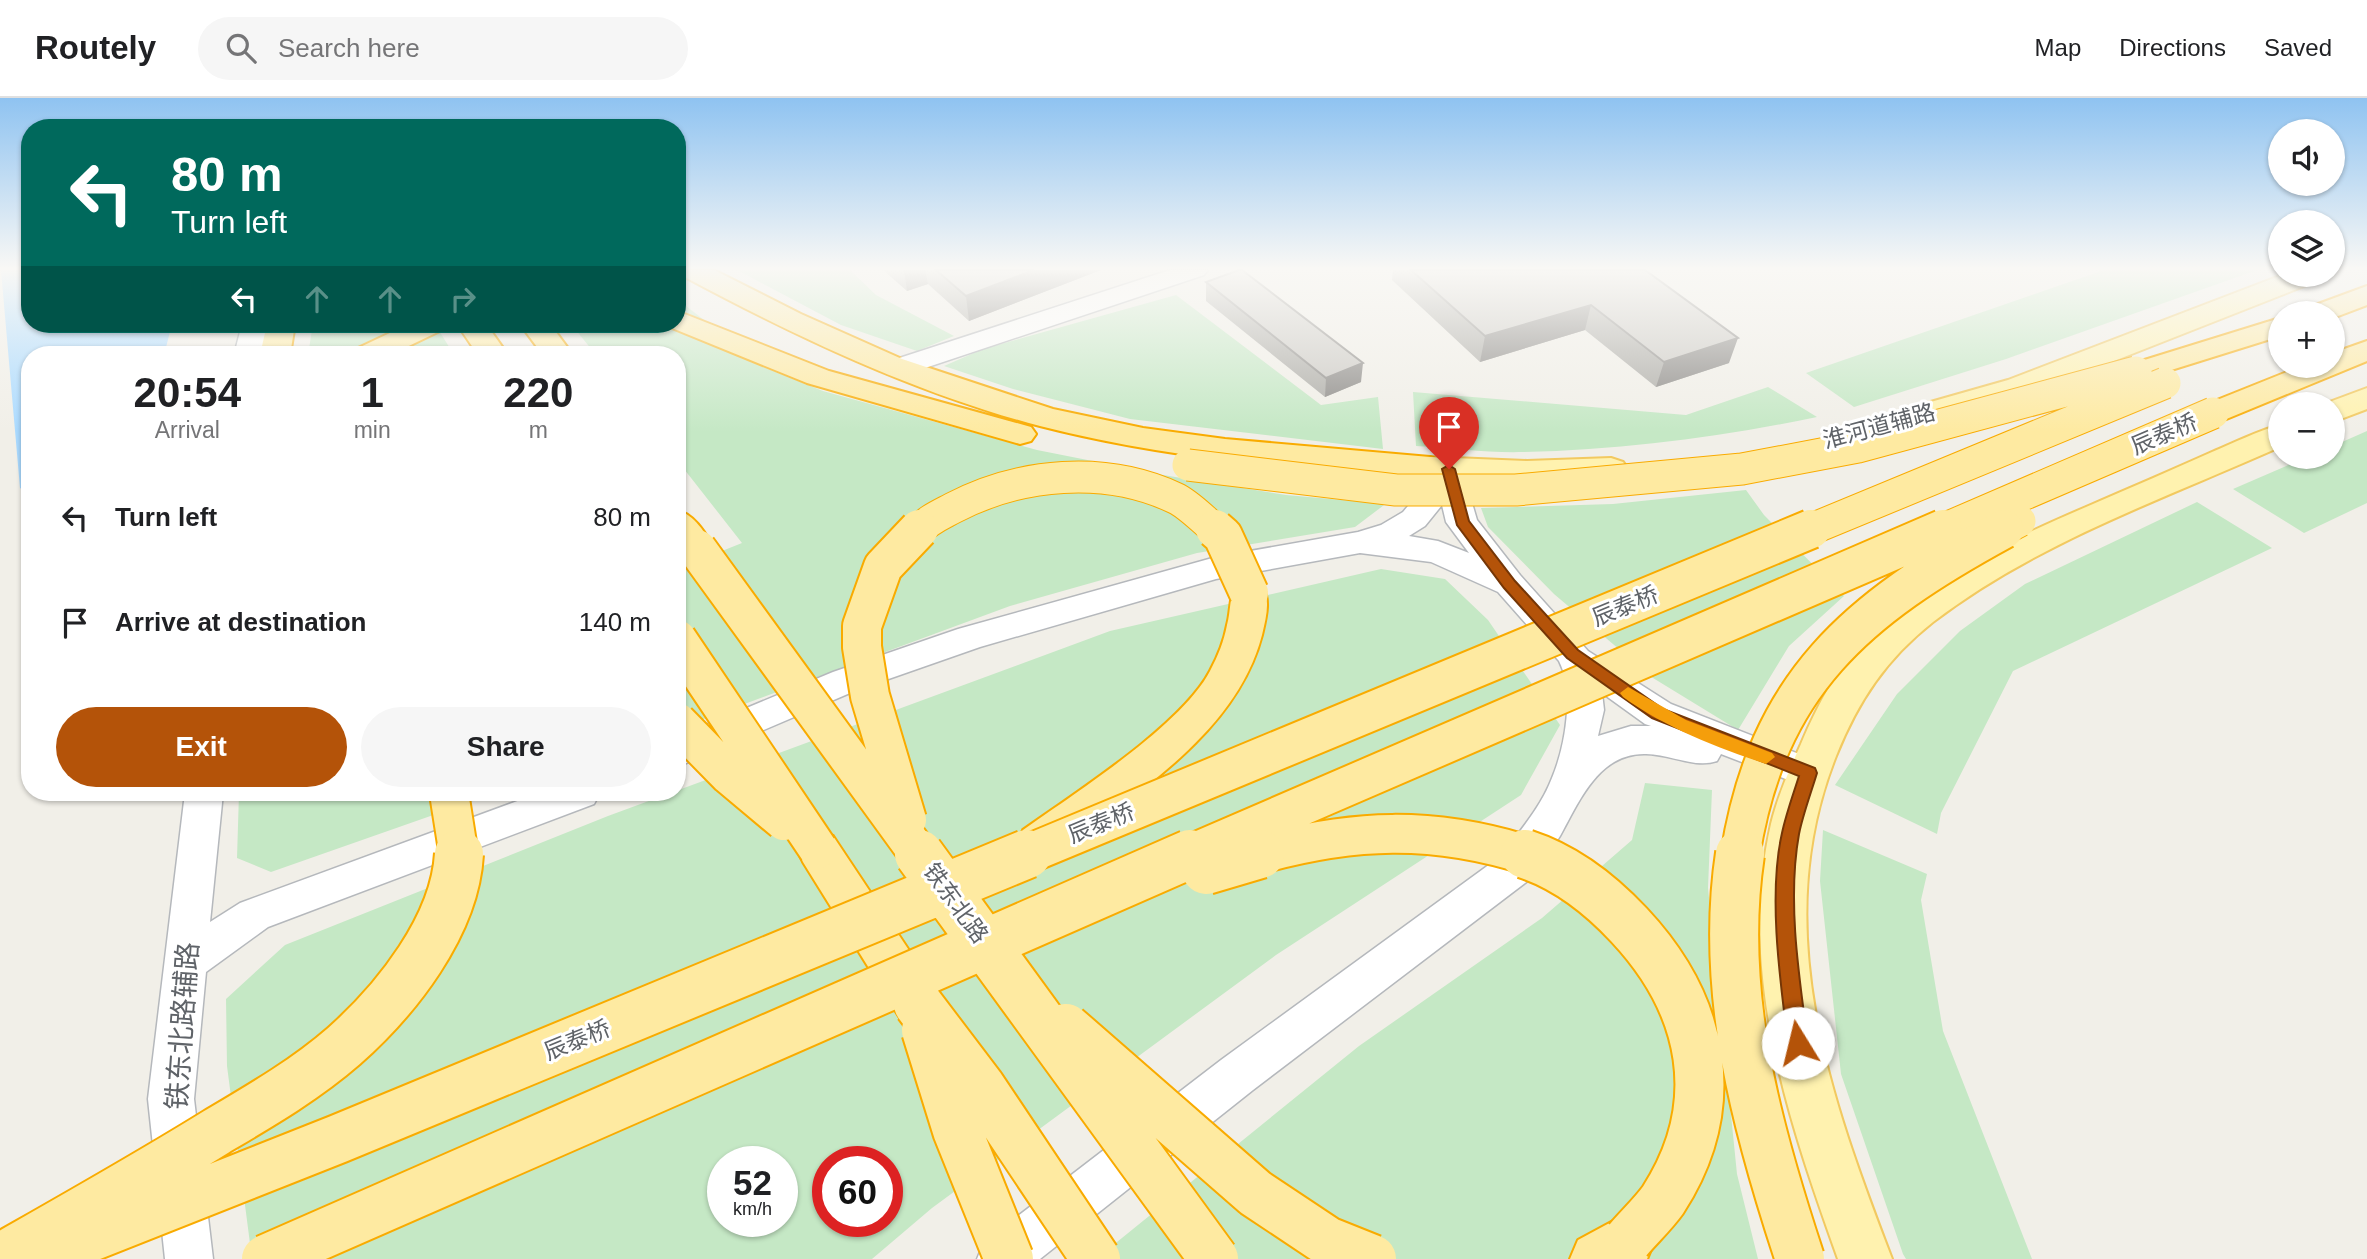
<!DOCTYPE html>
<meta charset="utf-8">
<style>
:root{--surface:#fff;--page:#f6f6f6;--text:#202124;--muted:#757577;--line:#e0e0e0;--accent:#b45309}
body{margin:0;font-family:Arial,"Noto Sans SC",sans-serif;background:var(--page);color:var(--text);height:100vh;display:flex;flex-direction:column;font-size:26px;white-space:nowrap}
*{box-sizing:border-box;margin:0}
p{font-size:23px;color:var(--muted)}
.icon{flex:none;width:38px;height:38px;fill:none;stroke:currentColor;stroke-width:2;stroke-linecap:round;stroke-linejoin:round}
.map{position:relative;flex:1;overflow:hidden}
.panel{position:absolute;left:21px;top:248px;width:665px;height:455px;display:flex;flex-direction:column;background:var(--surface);border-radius:28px;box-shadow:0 2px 5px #0004}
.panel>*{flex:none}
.hud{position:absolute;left:21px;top:21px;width:665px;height:214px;border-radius:28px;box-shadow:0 2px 5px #0004;background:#00695c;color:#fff;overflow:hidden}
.tools{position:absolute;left:2268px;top:21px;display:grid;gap:14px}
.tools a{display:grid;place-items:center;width:77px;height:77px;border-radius:50%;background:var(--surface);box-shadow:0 2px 5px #0004;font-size:35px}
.speed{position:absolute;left:707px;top:1048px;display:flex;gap:14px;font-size:35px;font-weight:700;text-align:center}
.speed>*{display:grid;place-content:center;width:91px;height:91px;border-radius:50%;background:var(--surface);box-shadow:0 2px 5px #0004;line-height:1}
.speed small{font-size:18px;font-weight:400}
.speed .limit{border:10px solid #d22;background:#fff;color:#111}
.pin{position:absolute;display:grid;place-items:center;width:60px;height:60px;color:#fff;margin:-72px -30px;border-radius:50% 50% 50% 0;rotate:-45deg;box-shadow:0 0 7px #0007}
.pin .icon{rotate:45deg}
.me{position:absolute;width:77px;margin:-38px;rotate:351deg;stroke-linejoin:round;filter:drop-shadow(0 0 5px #0008)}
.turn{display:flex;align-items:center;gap:24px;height:147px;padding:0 35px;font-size:32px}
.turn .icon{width:91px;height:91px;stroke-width:2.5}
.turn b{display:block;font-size:49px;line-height:60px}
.lanes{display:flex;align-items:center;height:66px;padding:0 35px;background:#0003;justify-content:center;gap:35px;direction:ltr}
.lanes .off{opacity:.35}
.eta{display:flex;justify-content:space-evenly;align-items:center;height:119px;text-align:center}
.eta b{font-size:42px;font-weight:700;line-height:49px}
.action{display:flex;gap:14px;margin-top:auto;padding:14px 35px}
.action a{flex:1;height:80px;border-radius:42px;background:var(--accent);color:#fff;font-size:28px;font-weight:700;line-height:80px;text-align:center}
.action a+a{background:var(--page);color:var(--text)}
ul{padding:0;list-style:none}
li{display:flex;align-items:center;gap:21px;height:105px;padding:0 35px}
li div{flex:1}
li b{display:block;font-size:26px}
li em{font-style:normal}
header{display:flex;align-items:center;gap:42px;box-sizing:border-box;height:98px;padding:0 35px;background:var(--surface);border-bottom:2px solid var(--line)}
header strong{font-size:33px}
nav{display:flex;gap:38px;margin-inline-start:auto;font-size:24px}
.search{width:490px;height:63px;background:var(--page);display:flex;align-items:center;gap:18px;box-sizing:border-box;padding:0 24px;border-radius:38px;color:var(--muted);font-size:26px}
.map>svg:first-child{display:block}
.green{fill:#c5e8c5;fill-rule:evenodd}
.water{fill:#aadaff}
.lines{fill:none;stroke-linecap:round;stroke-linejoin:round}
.tertiary-casing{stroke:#b5b8bc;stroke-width:3}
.primary-casing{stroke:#f2c960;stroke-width:4}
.trunk-casing{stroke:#f9ab00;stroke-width:4}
.tertiary{fill:#fff;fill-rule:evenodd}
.primary{fill:#fff2af;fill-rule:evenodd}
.trunk{fill:#feeaa1;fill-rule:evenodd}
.trunk-bridge-far2-casing{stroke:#f9ab00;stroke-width:33;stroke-linecap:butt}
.trunk-bridge-far1-casing{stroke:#f9ab00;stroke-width:42;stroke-linecap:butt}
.trunk-bridge-casing{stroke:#f9ab00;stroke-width:52;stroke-linecap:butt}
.trunk-bridge-far2{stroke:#feeaa1;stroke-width:31}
.trunk-bridge-far1{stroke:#feeaa1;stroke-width:38}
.trunk-bridge{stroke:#feeaa1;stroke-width:48}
.wall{fill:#afaea9}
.shaded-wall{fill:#8f8d8a}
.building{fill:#cccac5;stroke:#8f8d8a;stroke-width:2}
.route{fill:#b45309;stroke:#753606;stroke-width:2}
.slow{fill:#f59e0b}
.labels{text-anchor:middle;stroke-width:6;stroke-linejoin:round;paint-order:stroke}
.street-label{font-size:23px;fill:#5f6368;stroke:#fff}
.near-street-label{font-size:28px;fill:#5f6368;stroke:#fff}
</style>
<header>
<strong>Routely</strong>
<div class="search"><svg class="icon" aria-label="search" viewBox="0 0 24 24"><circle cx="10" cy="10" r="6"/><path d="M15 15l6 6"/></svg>Search here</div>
<nav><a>Map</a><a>Directions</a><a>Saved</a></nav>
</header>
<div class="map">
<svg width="2367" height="1161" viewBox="0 0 2367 1161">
<rect width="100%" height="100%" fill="#f1efe8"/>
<path class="green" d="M737,172H850L876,197L954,238L917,253L841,227Z
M2104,172H2257L2006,261L1854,309L1806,275Z
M1176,197L1321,307L1378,299L1383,351L1130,321L1013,291L944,268L983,251Z
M677,201L766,270L823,293L1037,352L1163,377L1286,397L1353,403L1392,401L1355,429L1197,455L1010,508L677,631V471L742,445L677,362V257H596L571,226H677Z
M313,226H435L454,257H308Z
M1768,289L1817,319C1720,339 1623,352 1523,354C1488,355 1451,350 1416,348L1413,294L1686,317Z
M2367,333V405L2304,435L2233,391L2307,359H2333V348Z
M1746,392L1764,417L1844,498L1789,548L1738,632L1653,580L1554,496L1488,429L1481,410L1613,406Z
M2197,404L2272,450L2013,573L1941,715L1937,736L1835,687L1897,596L1960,533L2025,486Z
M1381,471L1445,481L1488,522L1560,627L1521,697L1276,857L932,1110L872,1161H252L227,968L226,901L285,847L608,718L1110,533ZM723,1064H782V1124H723ZM828,1064H887V1124H828Z
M1645,685L1712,692L1708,790L1737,1076L1758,1161H1096L1359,948L1542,820L1632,742Z
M239,695H496L271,774L237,760Z
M1823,732L1927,776L1921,802L1943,933L2032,1161H1906L1903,1156L1841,976L1820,783Z"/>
<path class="water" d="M1,172H30V226H172L164,257H30V396L20,390Z"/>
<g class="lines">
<g class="tertiary-casing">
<path id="tertiary" d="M1170,172H1208L1204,177L907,276H887L883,270L887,264Z
M242,226H268L261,257H234Z
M1430,360L1460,364L1477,422L1520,477L1588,553L1671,606L1822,665L1828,675L1822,685L1809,690L1721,656L1717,663C1694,671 1668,655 1644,656C1598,656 1579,704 1560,738C1551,753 1539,767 1529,782L1253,992L1040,1161H977L984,1144L1221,962L1501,758C1519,734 1541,709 1552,680C1565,649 1575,594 1559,563L1498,494L1431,464L1360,455L1216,481L980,549L857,592L677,669V639L833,574L958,531L1216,459L1358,434L1381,427L1403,414L1413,402L1417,385L1415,370L1419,363ZM1442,407L1446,424L1469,455L1438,443L1409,438L1425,428ZM1602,595L1645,626L1651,628H1631L1598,638L1604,612Z
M185,695H223L210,824L240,805L539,695H600L594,706L268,829L206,874L194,1001L213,1161H165L148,1001Z"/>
</g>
<g class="primary-casing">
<path id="primary" d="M2282,177H2321L2317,183L2030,296L1924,326L1913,323L1908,316L1913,309L2008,282Z
M2367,290V311L2333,324V306H2324Z
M2280,327V349C2163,401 2036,445 1933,524C1886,561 1858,603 1836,658C1768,829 1830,999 1892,1161H1838C1789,1024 1737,873 1771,726C1778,698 1789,672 1801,646C1818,606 1838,568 1870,537C1932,476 2014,440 2093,406C2132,389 2172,372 2212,354C2234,345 2257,333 2280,327Z
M1430,359L1527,363L1611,360L1623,364L1628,371L1623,378L1611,382L1527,385L1418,377L1414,370L1418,363Z"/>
</g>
<g class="trunk-casing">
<path id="trunk" d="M679,172H714L801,216L902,261L1053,311L1143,330L1225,341L1430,359L1442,363L1446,370L1442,377L1430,381C1299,371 1168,361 1040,328C915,295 797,239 683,178Z
M2367,188V207L2333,220V215H2306L2310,209Z
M677,213L829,273L1031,329L1036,336L1031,343L1020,346L807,285L667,228L665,226H677Z
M2280,220V238L2136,283L2125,280L2121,274L2125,268Z
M267,226H295L290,257H260Z
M409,226H447L442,232L390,257H352L356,251Z
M457,226H486L508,257H478Z
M520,226H550L573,257H543Z
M2367,243V263L2224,322L2213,325L2202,322L2197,315L2202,308L2302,268H2333V255Z
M677,412C695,417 705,435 715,451L709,459C671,470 677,438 677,412Z
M1249,482L1262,486C1271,502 1266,520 1262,537C1236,637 1130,699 1053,758L1038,763L1023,758L1017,745L1023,732C1075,695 1182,627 1210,573C1218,558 1224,543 1227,527C1231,513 1229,499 1236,486Z
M818,733L833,738L934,890L940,905L934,920L917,926L900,920L803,764L797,751L803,738Z
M1628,1115L1647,1123L1655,1142L1647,1161H1570L1578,1142Z"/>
</g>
<use href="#tertiary" class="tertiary"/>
<use href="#primary" class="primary"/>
<use href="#trunk" class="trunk"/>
<g class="trunk-bridge-far2-casing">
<path id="trunk-bridge-far2" d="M1188,367L1396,392H1516L1742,371L1858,349L2136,274
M918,433C928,422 940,417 953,410C1020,375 1105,367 1175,400C1190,407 1204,423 1217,433
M1807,433L2165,285
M1939,433L2213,315
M2001,433L2020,423"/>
</g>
<g class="trunk-bridge-far1-casing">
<path id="trunk-bridge-far1" d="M1215,431L1223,438L1249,495
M697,451L920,758
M677,541L818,751
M677,624L729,677L784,723
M449,695L459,758
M907,722L870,598L862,549V528L883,469L919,431
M1023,758L1811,431
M1186,758L1943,431
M1254,758C1352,730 1433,727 1530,758
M1740,758C1767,585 1857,511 2004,431"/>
</g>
<g class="trunk-bridge-casing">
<path id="trunk-bridge" d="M919,756L1214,1161
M1525,756C1565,769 1600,796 1629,827C1704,907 1725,1006 1663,1102C1653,1116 1639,1129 1628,1142
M1740,756C1719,894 1757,1031 1800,1161
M1206,772L1260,756
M918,906L981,989L1096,1161
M1066,930L1255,1095L1327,1143L1372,1161
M926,932L957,1032L1009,1161
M0,1160C72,1119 145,1078 216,1034C260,1008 305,982 344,948C396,902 455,828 459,756
M35,1161L338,1041L1027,756
M266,1161L1190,756"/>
</g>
<use href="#trunk-bridge-far2" class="trunk-bridge-far2"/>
<use href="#trunk-bridge-far1" class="trunk-bridge-far1"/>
<use href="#trunk-bridge" class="trunk-bridge"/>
</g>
<path class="wall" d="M883,172H1101L969,223L928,186L907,193Z
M1393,172H1645L1729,265L1656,289L1585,232L1480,264L1392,182Z
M1206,184L1361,284L1325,299L1206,203Z"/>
<path class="shaded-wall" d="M904,172H925L928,186L907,193Z
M1034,172H1101L969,223L966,198Z
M1591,207L1585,232L1480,264L1485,238Z
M1738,240L1729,265L1656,289L1664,264Z
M1363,265L1361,284L1325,299L1326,280Z"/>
<path class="building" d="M936,172H1034L966,198Z
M1239,172H1242L1363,265L1326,280L1206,184Z
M1411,172H1645L1738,240L1664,264L1591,207L1485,238Z"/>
<linearGradient id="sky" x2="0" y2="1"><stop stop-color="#8fc3f1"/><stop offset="0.51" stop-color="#f9f8f5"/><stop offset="1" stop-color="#f9f8f5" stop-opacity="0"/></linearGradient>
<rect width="2367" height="334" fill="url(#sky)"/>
<path class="route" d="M1449,367L1455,371L1469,423L1515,483L1578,552L1663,611L1815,670L1817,675C1811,695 1803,716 1799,736C1787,802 1799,879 1808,945L1805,951L1798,954L1791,951L1788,945C1780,882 1768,797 1782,735C1786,716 1793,697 1799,678L1652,620L1567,560L1504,490L1457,427L1442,371Z"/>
<path class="slow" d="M1628,589L1686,622L1772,655L1775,659L1766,666C1716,649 1666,630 1623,599L1620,595Z"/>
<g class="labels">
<g class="street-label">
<text transform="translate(1879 328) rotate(-15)" y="8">淮河道辅路</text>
<text transform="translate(2164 336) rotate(-23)" y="8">辰泰桥</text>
<text transform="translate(1625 508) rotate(-22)" y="8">辰泰桥</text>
<text transform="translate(1101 725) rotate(-22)" y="8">辰泰桥</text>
<text transform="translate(956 805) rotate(54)" y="8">铁东北路</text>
<text transform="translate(577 942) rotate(-22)" y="8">辰泰桥</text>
</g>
<g class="near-street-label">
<text transform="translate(182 928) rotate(-86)" y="10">铁东北路辅路</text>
</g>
</g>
</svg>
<div class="tools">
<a><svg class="icon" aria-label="sound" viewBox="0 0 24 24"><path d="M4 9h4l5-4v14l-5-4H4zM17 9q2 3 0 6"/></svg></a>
<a><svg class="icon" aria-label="layers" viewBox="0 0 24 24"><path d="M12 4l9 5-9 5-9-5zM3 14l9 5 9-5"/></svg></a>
<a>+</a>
<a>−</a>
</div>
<div class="speed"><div>52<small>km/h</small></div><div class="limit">60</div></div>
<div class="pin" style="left:1449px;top:371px;background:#d93025"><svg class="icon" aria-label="arrive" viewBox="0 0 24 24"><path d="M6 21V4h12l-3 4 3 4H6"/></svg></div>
<svg class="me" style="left:1798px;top:945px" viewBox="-20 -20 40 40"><circle r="19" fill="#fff"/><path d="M0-13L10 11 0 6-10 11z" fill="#b45309"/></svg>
<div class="hud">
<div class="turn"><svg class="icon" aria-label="left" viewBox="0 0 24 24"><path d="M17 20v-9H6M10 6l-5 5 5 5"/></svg><div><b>80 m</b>Turn left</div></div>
<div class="lanes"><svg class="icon" aria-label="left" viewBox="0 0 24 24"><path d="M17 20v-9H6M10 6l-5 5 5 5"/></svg><svg class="icon off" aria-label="ahead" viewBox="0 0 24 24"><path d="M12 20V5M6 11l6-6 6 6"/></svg><svg class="icon off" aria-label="ahead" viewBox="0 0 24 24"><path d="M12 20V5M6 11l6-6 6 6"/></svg><svg class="icon off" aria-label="right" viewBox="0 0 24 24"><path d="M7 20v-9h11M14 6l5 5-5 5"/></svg></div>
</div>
<section class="panel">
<div class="eta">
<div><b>20:54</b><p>Arrival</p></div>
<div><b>1</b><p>min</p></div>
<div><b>220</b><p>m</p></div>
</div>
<ul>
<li><svg class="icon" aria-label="left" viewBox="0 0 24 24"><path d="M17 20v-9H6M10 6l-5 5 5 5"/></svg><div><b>Turn left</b></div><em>80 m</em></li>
<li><svg class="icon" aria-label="arrive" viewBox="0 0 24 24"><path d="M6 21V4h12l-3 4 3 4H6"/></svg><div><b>Arrive at destination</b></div><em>140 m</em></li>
</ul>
<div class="action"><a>Exit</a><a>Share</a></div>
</section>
</div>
